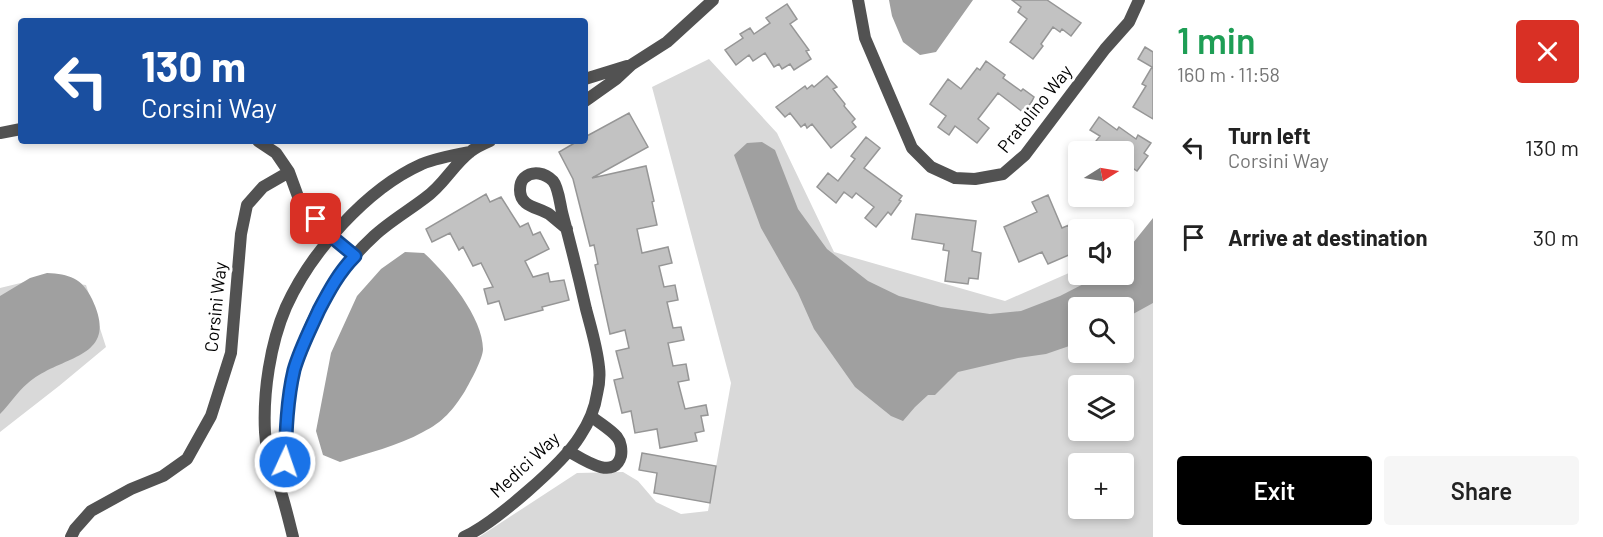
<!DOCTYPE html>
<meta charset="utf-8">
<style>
:root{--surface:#fff;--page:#f6f6f6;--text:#222;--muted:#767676;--accent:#000}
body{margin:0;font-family:Barlow,sans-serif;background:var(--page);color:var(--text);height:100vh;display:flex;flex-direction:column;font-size:22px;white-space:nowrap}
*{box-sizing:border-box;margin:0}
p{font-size:20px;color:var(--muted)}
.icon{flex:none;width:33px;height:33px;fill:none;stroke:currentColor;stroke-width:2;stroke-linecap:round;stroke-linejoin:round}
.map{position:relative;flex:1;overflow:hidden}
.panel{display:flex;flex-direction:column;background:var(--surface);width:450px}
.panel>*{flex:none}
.guide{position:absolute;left:18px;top:18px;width:570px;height:126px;border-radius:6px;box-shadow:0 3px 9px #0003;background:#1a4fa0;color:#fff;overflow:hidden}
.needle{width:39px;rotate:79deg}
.buttons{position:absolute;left:1068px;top:141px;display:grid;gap:12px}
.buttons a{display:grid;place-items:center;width:66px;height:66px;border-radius:6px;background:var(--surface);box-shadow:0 3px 9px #0003;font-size:30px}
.pin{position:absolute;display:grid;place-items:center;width:51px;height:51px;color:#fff;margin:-26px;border-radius:12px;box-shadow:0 3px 9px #0006}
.me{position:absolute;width:66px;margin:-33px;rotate:3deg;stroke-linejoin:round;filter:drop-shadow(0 0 4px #0008)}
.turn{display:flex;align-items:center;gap:21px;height:126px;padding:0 24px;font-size:27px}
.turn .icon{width:78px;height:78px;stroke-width:2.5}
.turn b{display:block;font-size:42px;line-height:51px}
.round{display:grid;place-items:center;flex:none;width:63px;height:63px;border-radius:6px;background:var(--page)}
.head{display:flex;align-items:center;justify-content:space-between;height:102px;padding:0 24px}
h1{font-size:36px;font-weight:600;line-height:45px;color:#1e9e55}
.cta{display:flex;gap:12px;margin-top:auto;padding:12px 24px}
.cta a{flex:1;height:69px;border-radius:6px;background:var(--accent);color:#fff;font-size:24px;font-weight:600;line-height:69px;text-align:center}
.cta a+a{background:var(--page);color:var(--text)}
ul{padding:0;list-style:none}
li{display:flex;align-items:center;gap:18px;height:90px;padding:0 24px}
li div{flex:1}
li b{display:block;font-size:22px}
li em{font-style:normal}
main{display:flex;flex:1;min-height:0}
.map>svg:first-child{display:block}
.green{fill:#d9d9d9;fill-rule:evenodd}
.water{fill:#a0a0a0}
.building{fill:#c2c2c2;stroke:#969696;stroke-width:1.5}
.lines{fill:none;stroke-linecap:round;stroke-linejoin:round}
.minor{stroke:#525252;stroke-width:12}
.route-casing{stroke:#114b97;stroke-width:15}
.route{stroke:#1a73e8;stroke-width:10}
.labels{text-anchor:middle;stroke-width:6;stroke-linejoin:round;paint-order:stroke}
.street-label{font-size:18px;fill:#000;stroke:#fff}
</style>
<main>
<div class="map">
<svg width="1153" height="537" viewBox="0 0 1153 537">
<rect width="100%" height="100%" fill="#fff"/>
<path class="green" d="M709,59L777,133L834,252L1005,301L1078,269V274H1124V249L1153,236V537H479L577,473L623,472L638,481L656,502L681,514L708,511L731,383L652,87ZM1078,308H1124V352H1078ZM1078,386H1124V430H1078ZM1078,464H1124V508H1078Z
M37,279L86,285L106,347L59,386L0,432V288Z"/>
<path class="water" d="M889,0H973L936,52L920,55L903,42L892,16Z
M762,142L775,150L798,209L827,249L868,281L899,296L941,307L990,314L1021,311L1060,296L1101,275L1124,274V254L1153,218V303L1124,319V308H1078V343L1046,354L1018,358L958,372L935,395H928L915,407L903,421L891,416L855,387L814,329L798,293L761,228L734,155L747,143Z
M405,252L424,253C446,273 483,317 483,349C483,359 470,382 465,391C453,410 443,422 423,432C398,446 367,453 340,462L323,455L316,431L331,353L357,296L381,269Z
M47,273C69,274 82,278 92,299C121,360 61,354 28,383C17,392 10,404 0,414V296L30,278Z"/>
<path class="building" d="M1012,0H1047L1081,23L1071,36L1062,29L1060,32L1053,27L1041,44L1043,46L1033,59L1010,42L1027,19L1018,12L1021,7Z
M787,4L797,19L790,24L809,50L806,51L811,59L794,70L790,64L782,69L779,64L774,67L765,53L753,61L749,55L736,65L725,50L743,38L740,34L750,28L754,34L770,23L766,18Z
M1145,47L1153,52V119L1133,107L1146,86L1142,84L1152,67L1138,59Z
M986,61L1005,75L1003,78L1021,91L1023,89L1034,97L1032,101L1024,113L998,93L978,119L989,128L977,143L955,126L949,135L938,127L946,116L930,104L948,79L961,89L977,68L980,70Z
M827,76L837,87L833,89L845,104L844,106L855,119L852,122L856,127L831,148L812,124L807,128L805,124L801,127L790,113L785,117L776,107L805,86L807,89L812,85L814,87Z
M629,113L648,147L592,178L646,166L654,201L652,202L657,225L637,229L642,253L668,247L672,263L659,266L664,287L675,285L678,300L667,302L673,328L681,327L684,340L668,343L673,366L686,364L689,380L678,382L685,409L706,405L708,415L701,416L704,431L695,433L697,441L660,448L657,429L635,433L631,411L622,413L614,380L623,378L616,351L629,348L625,330L610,334L595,265L598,264L594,245L590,246L573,179L559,152L578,141H585V137Z
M1099,117L1117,130L1119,127L1136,139L1138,135L1151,143L1144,153L1148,156L1137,171L1124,162V152H1096L1100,144L1096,141L1100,136L1090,130Z
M866,137L880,148L864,168L902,196L899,200L901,201L891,215L888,212L876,227L865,218L874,207L856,193L852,198L844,192L836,203L817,187L828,173L838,181L855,159L851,156Z
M486,194L490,202L501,197L520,227L528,223L533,235L540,232L549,249L525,261L533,277L548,273L550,282L564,280L569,300L542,307L543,310L505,320L499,301L488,304L484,289L493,287L481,263L473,266L463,247L459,250L450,233L432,242L426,229Z
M1048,195L1062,228L1069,225L1074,237L1078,235V251L1048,264L1042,252L1019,262L1004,227L1037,212L1032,202Z
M916,214L976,221L972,251L981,253L978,279L969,278L968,284L945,281L949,251L943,250L944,244L912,239Z
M642,453L716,466L710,503L654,493L657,473L639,470Z"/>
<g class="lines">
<path class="minor" d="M858,0L865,38L912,148L931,167L955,178L975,179L1003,174L1025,155L1105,49L1129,22L1139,0
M585,79L627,66
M585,101L616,79L631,65L667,42L713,0
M0,133L21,129
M258,141L276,153L289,172L300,202L332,237L355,256
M568,451C581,458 614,482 621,456C622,450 621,442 617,437C610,429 599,423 591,416
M279,487C285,460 284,433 288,405C296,343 327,279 374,236C389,222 408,211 425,198C443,186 453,165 470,152C476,147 483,144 490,141
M71,537L75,529L91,511L131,489L163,476L187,459L211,416L231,353L241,234L247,205L263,187L289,172
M293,537C289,521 285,504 280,489C277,482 272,475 270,468C267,457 266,443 265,432C263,393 270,344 286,307C311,252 366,189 422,164C437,158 454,155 470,152
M464,537C493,524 563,464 580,436C588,424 595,408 597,394C599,386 600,375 599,367C597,347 591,328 586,309C579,278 571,246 563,216C560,206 559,188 553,181C545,173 533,170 524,178C521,181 520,185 520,190C520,207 538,207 549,214C555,219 561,224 567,229"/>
</g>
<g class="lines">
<g class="route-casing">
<path id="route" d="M285,462C286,432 287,400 294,370C300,349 310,330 319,310C329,291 339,272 355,256L332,237L316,219"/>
</g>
<use href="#route" class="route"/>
</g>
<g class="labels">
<g class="street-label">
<text transform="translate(1035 109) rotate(-51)" y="6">Pratolino Way</text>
<text transform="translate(216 307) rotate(-84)" y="6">Corsini Way</text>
<text transform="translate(525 465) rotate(-43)" y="6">Medici Way</text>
</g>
</g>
</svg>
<div class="buttons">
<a><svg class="needle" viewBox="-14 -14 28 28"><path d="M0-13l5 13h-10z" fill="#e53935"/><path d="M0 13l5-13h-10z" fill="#767676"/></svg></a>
<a><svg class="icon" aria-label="sound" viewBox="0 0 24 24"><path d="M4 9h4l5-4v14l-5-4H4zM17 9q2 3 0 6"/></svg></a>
<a><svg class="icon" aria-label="search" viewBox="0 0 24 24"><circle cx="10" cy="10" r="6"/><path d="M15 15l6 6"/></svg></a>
<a><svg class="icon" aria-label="layers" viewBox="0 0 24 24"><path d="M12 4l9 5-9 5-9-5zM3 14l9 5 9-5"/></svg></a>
<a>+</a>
</div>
<div class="pin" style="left:316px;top:219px;background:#d93025"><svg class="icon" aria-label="arrive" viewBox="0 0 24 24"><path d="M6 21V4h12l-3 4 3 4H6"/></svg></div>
<svg class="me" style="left:285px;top:462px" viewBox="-20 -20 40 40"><circle r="17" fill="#1a73e8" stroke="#fff" stroke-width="3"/><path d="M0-11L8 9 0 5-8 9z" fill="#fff"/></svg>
<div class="guide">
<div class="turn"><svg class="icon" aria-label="left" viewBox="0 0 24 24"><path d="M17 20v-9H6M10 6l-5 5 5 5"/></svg><div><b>130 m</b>Corsini Way</div></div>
</div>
</div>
<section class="panel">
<div class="head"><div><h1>1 min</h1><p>160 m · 11:58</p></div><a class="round" style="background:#d93025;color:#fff"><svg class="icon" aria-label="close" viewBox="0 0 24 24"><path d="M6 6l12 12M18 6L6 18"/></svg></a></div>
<ul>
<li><svg class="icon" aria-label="left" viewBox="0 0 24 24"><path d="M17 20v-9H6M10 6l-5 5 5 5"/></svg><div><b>Turn left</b><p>Corsini Way</p></div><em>130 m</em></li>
<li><svg class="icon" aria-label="arrive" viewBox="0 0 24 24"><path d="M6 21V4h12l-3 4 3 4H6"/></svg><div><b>Arrive at destination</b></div><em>30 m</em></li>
</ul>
<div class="cta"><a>Exit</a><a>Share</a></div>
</section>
</main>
